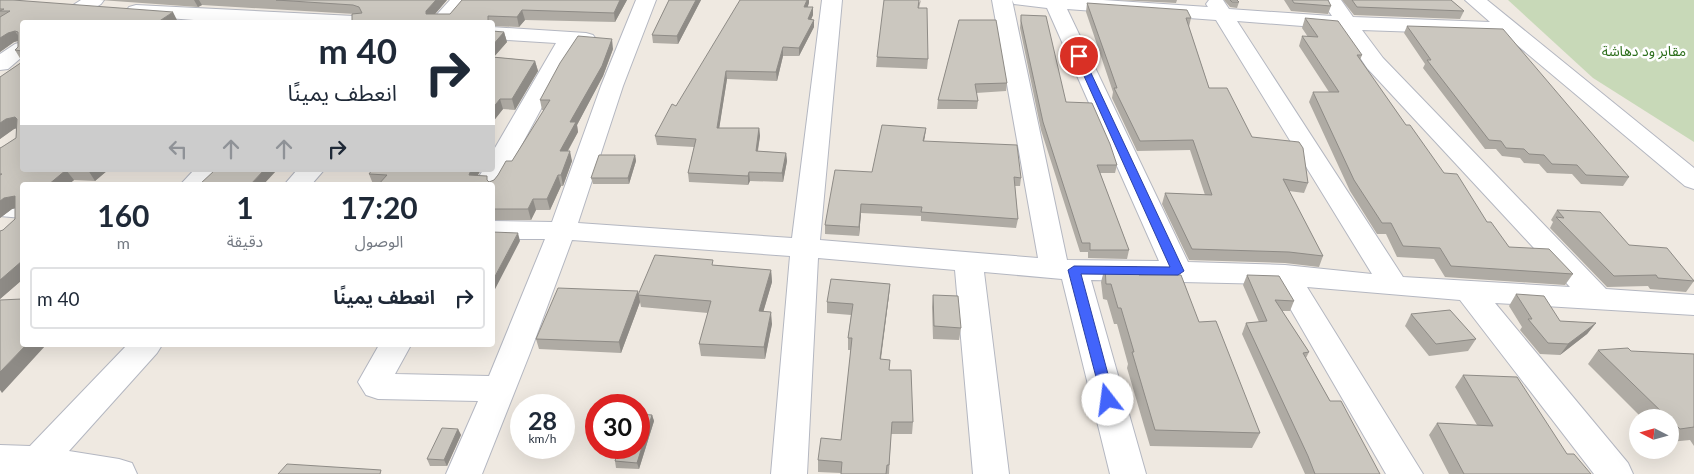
<!DOCTYPE html>
<html lang="ar">
<meta charset="utf-8">
<style>
:root{--surface:#fff;--page:#f2f2f3;--text:#1f2937;--muted:#747a83;--line:#e0e1e3}
body{margin:0;font-family:Lato,"Noto Sans Arabic",sans-serif;background:var(--page);color:var(--text);direction:rtl;height:100vh;display:flex;flex-direction:column;font-size:19px;white-space:nowrap}
*{box-sizing:border-box;margin:0}
p{font-size:16px;color:var(--muted)}
.icon{flex:none;width:28px;height:28px;fill:none;stroke:currentColor;stroke-width:2;stroke-linecap:round;stroke-linejoin:round}
.map{position:relative;flex:1;overflow:hidden;direction:ltr}
.details{position:absolute;left:20px;top:182px;width:475px;height:165px;display:flex;flex-direction:column;background:var(--surface);border-radius:5px;box-shadow:0 5px 20px #0002;direction:rtl}
.details>*{flex:none}
.top-card{position:absolute;left:20px;top:20px;width:475px;height:152px;border-radius:5px;box-shadow:0 5px 20px #0002;direction:rtl;background:#fff;color:var(--text);overflow:hidden}
.needle{width:32px;rotate:276deg}
.buttons{position:absolute;left:1629px;top:409px;display:grid;gap:10px}
.buttons a{display:grid;place-items:center;width:50px;height:50px;border-radius:50%;background:var(--surface);box-shadow:0 5px 20px #0002;font-size:25px}
.speed{position:absolute;left:510px;top:394px;display:flex;gap:10px;font-size:25px;font-weight:700;text-align:center}
.speed>*{display:grid;place-content:center;width:65px;height:65px;border-radius:50%;background:var(--surface);box-shadow:0 5px 20px #0002;line-height:1}
.speed small{font-size:12px;font-weight:400}
.speed .limit{border:8px solid #d22;background:#fff;color:#111}
.pin{position:absolute;display:grid;place-items:center;width:42px;height:42px;color:#fff;margin:-21px;border:2px solid #fff;border-radius:50%;box-shadow:0 1px 5px #0007}
.me{position:absolute;width:55px;margin:-28px;rotate:345deg;stroke-linejoin:round;filter:drop-shadow(0 0 4px #0008)}
.turn{display:flex;align-items:center;gap:18px;height:105px;padding:0 15px;font-size:22px}
.turn .icon{width:65px;height:65px;stroke-width:2.5}
.turn b{display:block;font-size:35px;line-height:42px}
.lanes{display:flex;align-items:center;height:48px;padding:0 15px;background:#0003;justify-content:center;gap:25px;direction:ltr}
.lanes .off{opacity:.35}
.eta{display:flex;justify-content:space-evenly;align-items:center;height:85px;text-align:center}
.eta b{font-size:30px;font-weight:700;line-height:35px}
ul{padding:0;list-style:none}
li{display:flex;align-items:center;gap:15px;height:62px;margin:0 10px 8px;padding:0 5px;border:2px solid var(--line);border-radius:5px}
li div{flex:1}
li b{display:block;font-size:19px}
li em{font-style:normal}
.map>svg:first-child{display:block}
.cemetery{fill:#c8d9b8}
.lines{fill:none;stroke-linecap:round;stroke-linejoin:round}
.minor-casing{stroke:#b4b7c1;stroke-width:2}
.minor{fill:#fff;fill-rule:evenodd}
.wall{fill:#afaba4}
.shaded-wall{fill:#8e8b86}
.building{fill:#cbc7bf;stroke:#8e8b86}
.route{fill:#4264fb;stroke:#2b41a3}
.labels{text-anchor:middle;stroke-width:5;stroke-linejoin:round;paint-order:stroke}
.far-park-label{font-size:14px;fill:#2c6e1b;stroke:#fff}
</style>
<div class="map">
<svg width="1694" height="474" viewBox="0 0 1694 474">
<rect width="100%" height="100%" fill="#efe9e1"/>
<path class="cemetery" d="M1508,0H1694V142L1593,78Z"/>
<g class="lines">
<g class="minor-casing">
<path id="minor" d="M81,0H104L101,4L73,22H50L53,18Z
M450,0H471L451,22H430Z
M636,0H656L623,86L578,223L792,238L822,0H842L820,240L1038,258L992,0H1103L1208,7L1206,4L1209,0H1223L1229,9L1332,16L1321,0H1341L1353,17L1490,22L1465,0H1487L1694,168V189L1685,186L1505,35L1362,30L1383,58L1606,289L1694,295V315L1495,303L1628,463L1633,474H1594L1460,300L1307,287L1423,474H1386L1276,284L1091,280L1146,474H1110L1062,279L984,272L1009,474H973L955,270L818,258L807,474H771L790,256L572,240L530,353L482,474H446L478,401L378,399L366,395L358,382L379,345H411L395,374L489,376L545,239H492V221L552,222L601,86ZM1012,0L1014,4L1047,8L1159,261L1067,260ZM1067,9L1216,20L1372,274L1285,265L1188,262ZM1237,21L1341,29L1367,68L1570,287L1403,277Z
M136,5L354,16L361,18L364,22H220L129,15L126,11L129,7Z
M492,27L586,33L593,35L596,39L593,43L576,44L500,185L496,190L492,191V185H474L483,170H492V153L556,43L492,39Z
M22,42V57L8,69L0,70V54L15,44Z
M194,170H221L207,185H180Z
M297,170H324L311,185H284Z
M0,200L22,202V218L0,216Z
M127,345H162L157,353L69,451L119,459L132,463L137,474H0V445L30,446Z"/>
</g>
<use href="#minor" class="minor"/>
</g>
<path class="wall" d="M0,0L178,22H22V60H21L15,50L18,47V41L14,42L0,52Z
M100,0H447L435,14H450L462,0H627L615,22L525,20L519,27L492,26V22H352L355,14L202,5L198,7Z
M669,0H701L678,44L653,43L652,35Z
M921,0L919,8L928,59L927,69L876,67L877,57Z
M1119,0H1177L1176,3Z
M1224,0H1237L1239,2L1237,8L1230,7Z
M1284,0H1328L1331,6L1328,14L1291,11Z
M1342,0H1451L1464,11L1460,19L1354,15Z
M809,3L807,7H813V15L811,19L814,20V27L799,56H783L777,81L727,79L719,128H759L760,136L758,151L786,153L787,161L783,182L750,181L748,185L689,182L688,173L694,147L657,145L655,136L676,106Z
M1087,3L1191,18L1189,27L1209,88L1252,137L1308,183L1304,193L1289,191L1323,256L1319,267L1285,263L1189,260L1162,204L1165,193L1205,195L1190,150L1137,151L1112,98L1113,92L1086,12Z
M1021,15L1066,102L1117,165L1115,173H1100L1129,250L1127,259L1088,258V252H1080L1041,130L1020,28Z
M1305,18L1362,55L1360,60L1406,125L1444,173L1509,247L1573,274L1565,285L1445,277L1434,259L1397,257L1386,234H1377L1350,191L1309,102L1313,92H1329L1299,46L1302,36L1308,37L1302,28Z
M959,20L1007,83L1006,91L976,93L978,101L977,109H937L938,100Z
M1407,26L1629,177L1623,186L1581,184L1572,174L1547,173L1539,164L1524,163L1520,158L1502,156L1496,149H1485L1423,68L1425,64L1404,33Z
M492,31L504,32L507,42L494,57L535,61L538,71L515,110L503,109L492,123Z
M613,49L603,76L577,125L578,132L568,151L572,161L563,186H561L550,210H536L531,220H492V185L373,184L369,174L478,175L489,182L494,180L512,161L544,110H542L540,100Z
M22,62V170H108L95,181L74,180L68,185H22V280L0,299V231L3,230L15,219V208L12,209L0,218V148L2,147L16,138V128L14,129L0,139V77Z
M926,128L924,141L1021,178L1020,186H1015L1018,219L1016,228L921,221V216L861,213L859,236L825,234V225L872,172Z
M635,155L636,161L629,184H593L591,178Z
M127,170H158L156,171Z
M1557,210L1629,245L1694,280V281L1686,292L1650,289L1648,286L1607,287L1550,228L1553,222L1551,220Z
M714,265L771,270L772,282L763,312L772,324L765,359L701,356L699,344L708,313L641,307L640,302L621,353L539,349L536,339L638,291V294Z
M1105,267L1139,275L1199,322L1260,433L1252,448L1150,446L1127,368L1128,364L1117,324H1114L1107,300L1103,299L1101,282Z
M1247,275L1294,301L1290,311H1282L1309,352L1306,358L1330,401L1380,474H1305L1242,334L1246,323L1259,322L1243,285Z
M890,284L889,295L881,359L889,370L913,422L912,434H891L889,474H841V473L818,472V460L841,440L851,350H848V338L851,315L827,313V302Z
M1516,294L1560,321L1596,323L1587,334L1560,355L1540,354L1520,330L1522,327L1509,306Z
M933,295L961,328L959,340L933,339L932,307Z
M1411,314L1476,339L1468,351L1429,356L1405,326Z
M1598,350L1694,354V446L1690,440L1670,442V418H1642L1588,364Z
M1463,375L1567,454L1591,474H1449L1429,435L1437,423L1477,425L1455,387Z
M652,415L654,421L639,469L616,468L615,461Z
M458,429L461,435L447,466H430L427,459Z"/>
<path class="shaded-wall" d="M194,0H199L202,5L198,7Z
M436,0H447L429,21L426,14V11Z
M620,0H627L615,22L614,13Z
M696,0H701L678,44L677,36Z
M807,0H809V3L805,15L804,7Z
M813,7V15L808,27V19Z
M522,10L525,20L519,27L517,17Z
M173,12L178,22H158Z
M814,20V27L799,56V48Z
M15,31L21,40L14,42L0,52V38L8,33Z
M504,32L507,42L492,59V46Z
M612,39L613,49L603,76L577,125L578,132L562,161L560,151L570,122Z
M783,47V56L777,81L776,72Z
M535,61L538,71L515,110L512,99Z
M726,71L727,79L718,136L717,128Z
M500,99L503,109L492,123V109Z
M15,117L22,127L14,129L0,139V123L6,119Z
M759,128L760,136L756,160V151Z
M926,128L925,136L922,150L923,141Z
M570,151L572,161L563,186L561,175Z
M786,153L787,161L783,182L782,173Z
M635,155L636,161L629,184L628,178Z
M66,170L74,180L68,185H48Z
M88,170H108L95,181Z
M264,170H277L263,185H250Z
M471,170H481L472,185L469,175Z
M749,172L750,181L748,185V176Z
M558,175L561,186L550,210L547,199Z
M15,196L22,207L12,209L0,218V201L4,198Z
M533,199L536,210L531,220L528,209Z
M861,204V213L859,236V227Z
M518,233L520,241L492,295V282Z
M22,261V280L0,299V280Z
M771,270L772,282L760,323L759,311Z
M890,284L889,295L879,371L880,359Z
M638,291L640,302L621,353L619,342Z
M771,312L772,324L765,359L764,347Z
M1596,323L1587,334L1560,355L1568,344Z
M26,345H46L2,393L0,390V372Z
M652,415L654,421L639,469L637,463Z
M458,429L461,435L447,466L444,460Z"/>
<path class="building" d="M0,0H13L173,12L158,22H22V51L15,50L18,47V32L15,31L8,33L0,38V17L10,11H0L4,9H0Z
M276,0H436L426,11V14H450L462,0H620L614,13L522,10L517,17L488,16V22H352V14L362,13L359,7L353,5Z
M669,0H696L677,36L652,35Z
M740,0H807L804,7H813L808,19L814,20L799,48L783,47L776,72L726,71L717,128H759L756,151L786,153L782,173L749,172L748,176L688,173L696,139L655,136L672,104L676,106Z
M884,0H919L918,8H927L928,59L877,57Z
M1230,0H1237L1239,2H1232Z
M1292,0H1328L1331,6L1294,3Z
M1352,0H1451L1464,11L1357,7Z
M1087,3L1187,10L1191,18H1186L1209,88H1227L1252,137L1299,142L1303,148L1308,183L1283,179L1323,256L1289,252L1192,249L1165,193L1212,195L1193,140L1140,141L1114,88H1117Z
M1021,15L1046,16L1066,102L1092,103L1110,144L1117,165H1097L1129,250H1090V243H1082L1043,122L1021,21Z
M1305,18L1338,21L1362,55H1357L1406,125H1410L1444,173L1457,174L1487,222H1491L1509,247L1549,249L1573,274L1451,266L1440,248L1403,246L1391,223H1382L1354,180L1313,92H1339L1302,36L1318,37Z
M959,20H996L1007,83L975,84L978,101L938,100Z
M1407,26L1503,29L1629,177L1586,175L1577,165L1552,164L1544,155L1529,154L1524,149L1506,148L1501,141L1489,140L1427,60H1431Z
M492,31L504,32L492,46Z
M578,36L612,39L602,66L570,122H576L560,151H570L561,175H558L547,199H533L528,209H492V185H378L387,175L369,174L372,170H471L469,175L487,176V180L489,182L494,180L498,175L506,161H512L550,100H540L560,63Z
M492,57L535,61L512,99H500L492,109Z
M22,62V170H66L48,185H22V261L0,280V231L3,230L15,219V196L4,198L0,201V175L2,174H0V148L2,147L16,138L17,119L15,117L6,119L0,123V77Z
M882,125L926,128L923,141L1017,145L1021,178L1014,177L1018,219L921,212L922,207L861,204L859,227L825,225L835,170L872,172Z
M599,155H635L628,178H591Z
M215,170H264L250,185L200,184Z
M1557,210L1600,212L1629,245L1667,248L1694,281L1658,278L1656,275L1614,276L1556,217L1564,218Z
M492,232L518,233L492,282Z
M655,255L713,260L712,265L771,270L759,311L771,312L764,347L699,344L711,301L638,295Z
M1105,267H1137L1139,275H1181L1199,322L1216,321L1260,433L1155,430L1132,352H1134L1121,308H1118L1111,284H1106Z
M1247,275L1279,276L1294,301L1275,300L1309,352L1303,353L1330,401H1341L1380,474H1315L1308,456L1246,323L1267,321Z
M831,279L890,284L880,359L890,360L889,370H911L913,422H892L889,465H887L886,474H841L842,462L818,460L821,438L841,440L852,338H848L853,304L827,302Z
M558,288L638,291L619,342L536,339Z
M1516,294L1544,296L1560,321L1596,323L1568,344L1548,343L1528,319H1532Z
M933,295L958,296L961,328L934,326Z
M22,299V345H26L0,372V300Z
M1450,310L1476,339L1436,344L1411,314Z
M1628,348L1631,351L1694,354V427L1680,429L1670,419V418H1668L1598,350Z
M1463,375L1517,377L1567,454H1574L1591,474H1464L1437,423L1493,426Z
M639,414L652,415L637,463L615,461L619,448H639Z
M442,428L458,429L444,460L427,459Z
M287,464L381,470L380,474H278Z"/>
<path class="route" d="M1079,53L1083,56L1184,271L1178,275L1081,274L1115,400L1113,403L1108,405L1104,403L1102,400L1068,270L1074,266L1170,267L1075,56Z"/>
<g class="labels">
<g class="far-park-label">
<text x="1644" y="56">مقابر ود دهاشة</text>
</g>
</g>
</svg>
<div class="buttons">
<a><svg class="needle" viewBox="-14 -14 28 28"><path d="M0-13l5 13h-10z" fill="#e53935"/><path d="M0 13l5-13h-10z" fill="#747a83"/></svg></a>
</div>
<div class="speed"><div>28<small>km/h</small></div><div class="limit">30</div></div>
<div class="pin" style="left:1079px;top:56px;background:#d93025"><svg class="icon" aria-label="arrive" viewBox="0 0 24 24"><path d="M6 21V4h12l-3 4 3 4H6"/></svg></div>
<svg class="me" style="left:1108px;top:400px" viewBox="-20 -20 40 40"><circle r="19" fill="#fff"/><path d="M0-13L10 11 0 6-10 11z" fill="#4264fb"/></svg>
<div class="top-card">
<div class="turn"><svg class="icon" aria-label="right" viewBox="0 0 24 24"><path d="M7 20v-9h11M14 6l5 5-5 5"/></svg><div><b>40 m</b>انعطف يمينًا</div></div>
<div class="lanes"><svg class="icon off" aria-label="left" viewBox="0 0 24 24"><path d="M17 20v-9H6M10 6l-5 5 5 5"/></svg><svg class="icon off" aria-label="ahead" viewBox="0 0 24 24"><path d="M12 20V5M6 11l6-6 6 6"/></svg><svg class="icon off" aria-label="ahead" viewBox="0 0 24 24"><path d="M12 20V5M6 11l6-6 6 6"/></svg><svg class="icon" aria-label="right" viewBox="0 0 24 24"><path d="M7 20v-9h11M14 6l5 5-5 5"/></svg></div>
</div>
<section class="details">
<div class="eta">
<div><b>17:20</b><p>الوصول</p></div>
<div><b>1</b><p>دقيقة</p></div>
<div><b>160</b><p>m</p></div>
</div>
<ul>
<li><svg class="icon" aria-label="right" viewBox="0 0 24 24"><path d="M7 20v-9h11M14 6l5 5-5 5"/></svg><div><b>انعطف يمينًا</b></div><em>40 m</em></li>
</ul>
</section>
</div>
